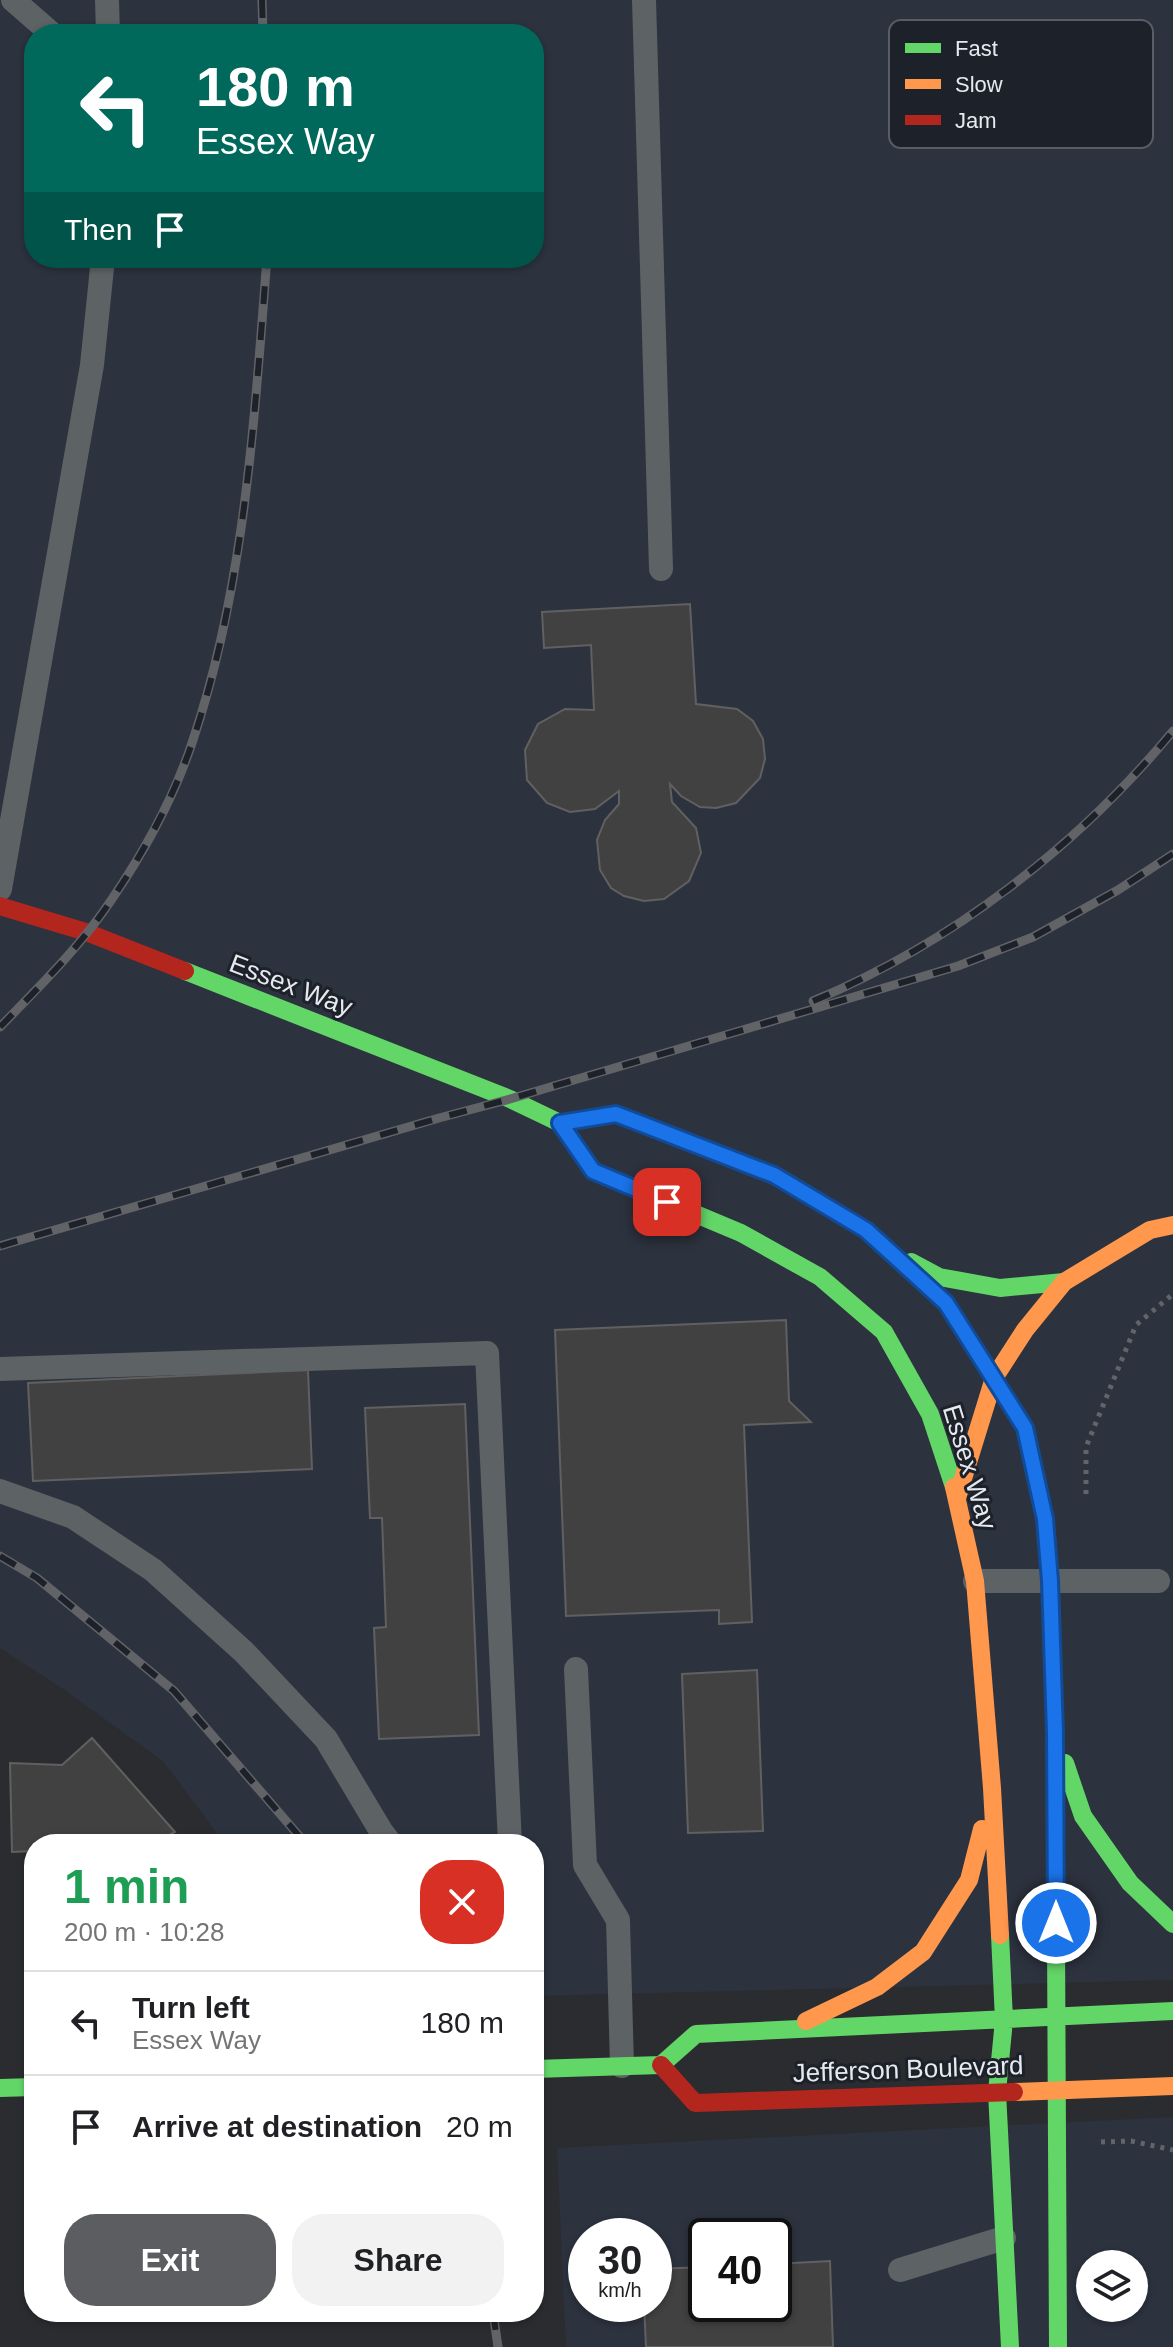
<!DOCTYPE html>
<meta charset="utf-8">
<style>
:root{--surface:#fff;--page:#f2f2f2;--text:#202124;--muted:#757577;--line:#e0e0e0;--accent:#5b5d61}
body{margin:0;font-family:Helvetica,sans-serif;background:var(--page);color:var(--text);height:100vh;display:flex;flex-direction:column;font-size:30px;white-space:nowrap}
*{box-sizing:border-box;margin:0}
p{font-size:26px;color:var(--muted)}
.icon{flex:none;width:44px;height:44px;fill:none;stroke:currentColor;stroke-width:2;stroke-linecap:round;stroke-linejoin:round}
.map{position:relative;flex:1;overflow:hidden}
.side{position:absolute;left:24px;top:1834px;width:520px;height:488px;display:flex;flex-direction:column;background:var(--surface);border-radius:32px;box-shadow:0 2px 6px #0004}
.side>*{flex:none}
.banner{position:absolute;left:24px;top:24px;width:520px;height:244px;border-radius:32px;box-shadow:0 2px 6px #0004;background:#00695c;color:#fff;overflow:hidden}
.tools{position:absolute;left:1076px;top:2250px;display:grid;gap:16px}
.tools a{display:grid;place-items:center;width:72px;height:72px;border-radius:50%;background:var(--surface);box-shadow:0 2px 6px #0004;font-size:40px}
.speed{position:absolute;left:568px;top:2218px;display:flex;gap:16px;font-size:40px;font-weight:700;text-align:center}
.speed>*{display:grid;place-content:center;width:104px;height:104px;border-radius:50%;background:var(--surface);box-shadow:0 2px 6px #0004;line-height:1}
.speed small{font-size:20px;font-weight:400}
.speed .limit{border:4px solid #111;border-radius:12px;background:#fff;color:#111}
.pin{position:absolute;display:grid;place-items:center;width:68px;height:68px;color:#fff;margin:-34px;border-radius:16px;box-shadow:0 4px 12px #0006}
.me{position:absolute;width:88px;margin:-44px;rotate:0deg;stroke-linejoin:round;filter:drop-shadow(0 0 6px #0008)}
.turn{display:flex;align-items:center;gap:28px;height:168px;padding:0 40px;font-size:36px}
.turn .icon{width:104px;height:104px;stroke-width:2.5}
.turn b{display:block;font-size:56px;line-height:68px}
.then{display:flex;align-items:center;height:76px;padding:0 40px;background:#0003;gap:16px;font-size:30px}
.round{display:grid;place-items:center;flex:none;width:84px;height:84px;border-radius:32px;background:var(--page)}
.summary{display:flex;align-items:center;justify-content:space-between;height:136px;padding:0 40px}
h1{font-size:48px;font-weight:700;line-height:60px;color:#1e9e55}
.primary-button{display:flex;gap:16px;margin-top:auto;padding:16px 40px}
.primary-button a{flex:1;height:92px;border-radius:32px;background:var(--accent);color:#fff;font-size:32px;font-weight:700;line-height:92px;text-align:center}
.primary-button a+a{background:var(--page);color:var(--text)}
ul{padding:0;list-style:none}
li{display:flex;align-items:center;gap:24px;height:104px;padding:0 40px;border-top:2px solid var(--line)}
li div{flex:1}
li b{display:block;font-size:30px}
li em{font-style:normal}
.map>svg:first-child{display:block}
.built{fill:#2c323e;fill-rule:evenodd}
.building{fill:#424142;stroke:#616060;stroke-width:2}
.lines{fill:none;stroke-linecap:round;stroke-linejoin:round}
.path{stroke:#626568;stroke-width:5;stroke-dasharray:4 6;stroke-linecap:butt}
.lane{stroke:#5d6265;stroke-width:24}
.fast{stroke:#63d668;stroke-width:18}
.slow{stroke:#ff974d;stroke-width:18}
.jam{stroke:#b3261e;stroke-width:18}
.rail-casing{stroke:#616367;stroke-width:9}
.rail{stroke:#1d2129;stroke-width:6;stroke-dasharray:18;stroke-linecap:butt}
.route-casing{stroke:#114b97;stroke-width:20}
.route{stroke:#1a73e8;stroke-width:14}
.labels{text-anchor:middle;stroke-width:6;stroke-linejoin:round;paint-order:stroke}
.street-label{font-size:26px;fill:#e6e9ef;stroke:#1d2129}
.key{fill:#1d2129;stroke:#595d64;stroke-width:2}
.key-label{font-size:22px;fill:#e6e9ef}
</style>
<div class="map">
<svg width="1173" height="2347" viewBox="0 0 1173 2347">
<rect width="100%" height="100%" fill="#2a2c30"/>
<path class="built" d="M0,0H1173V1980L534,1996V1844H225L163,1761L60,1687L0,1648ZM34,34H534V258H34Z
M1173,2117V2347H566L557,2148ZM586,2236H654V2304H586ZM706,2236H774V2304H706ZM1090,2264H1134V2308H1090Z"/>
<path class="building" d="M690,604L696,704L737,709L753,721L763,739L765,759L760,778L736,803L716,808L700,807L681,796L670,784L672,802L696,828L701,853L689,881L664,899L644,901L624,896L611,888L600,870L597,840L605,820L619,804V791L595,809L570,812L547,803L527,780L525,750L538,724L565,709L594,710L591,645L544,648L542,612Z
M786,1320L789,1401L811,1422L744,1425L752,1622L719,1624V1610L566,1616L555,1330Z
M308,1370L312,1469L33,1481L28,1383Z
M465,1404L479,1735L379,1739L374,1628L386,1627L382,1518H370L365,1408Z
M757,1670L763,1831L688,1833L682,1674Z
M92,1738L175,1832L151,1844H34V1851L12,1852L10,1763L62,1765Z
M830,2261L833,2347H646L644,2304H654V2269L706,2267V2304H774V2264Z"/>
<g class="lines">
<path class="path" d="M1086,1494V1447L1136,1325L1173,1294
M1101,2142L1131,2141L1173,2150"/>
<path class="lane" d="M13,0L52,34
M107,0L108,34
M644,0L661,569
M0,889L92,365L103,258
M0,1369L487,1353L510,1844
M0,1491L73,1517L153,1570L244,1652L326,1739L381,1831L391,1844
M975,1581H1158
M576,1669L585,1865L618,1920L622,2066
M900,2270L1004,2238"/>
<path class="fast" d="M185,971L510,1099L560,1123L593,1171L741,1233L820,1277L884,1332L930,1414L954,1487
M911,1262L939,1277L1000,1288L1064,1282
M1013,1409L1025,1428L1045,1519L1050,1581L1055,1733L1058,2347
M1065,1763L1083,1816L1130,1883L1173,1924
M1000,1935L1004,2020L997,2092L1010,2347
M534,2069L661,2065L696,2034L1173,2011
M0,2088L34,2087"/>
<path class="slow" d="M780,1178L866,1230L946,1303L1013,1409
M954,1487L975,1581L992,1788L1000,1935
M957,1498L994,1378L1025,1330L1064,1282L1150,1230L1173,1225
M806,2021L877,1987L923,1952L969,1880L982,1829
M1014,2092L1173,2086"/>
<path class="jam" d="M0,906L86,932L185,971
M560,1123L616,1114L780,1178
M661,2065L695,2103L1014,2092"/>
<g class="rail-casing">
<path id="rail" d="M262,0L263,34
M813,1001C952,943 1077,847 1173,731
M0,1027C39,987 81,946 112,899C144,852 174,797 192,743C245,587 254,421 267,258
M0,1246L439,1118L510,1099L958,966L1033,937L1118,890L1173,854
M0,1556L37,1578L174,1691L306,1844
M493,2312L498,2347"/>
</g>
<use href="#rail" class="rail"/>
</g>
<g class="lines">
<g class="route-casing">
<path id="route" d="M667,1202L593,1171L560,1123L616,1114L774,1175L866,1230L946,1303L1025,1428L1045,1519L1050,1581L1055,1733L1056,1923"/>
</g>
<use href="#route" class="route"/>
</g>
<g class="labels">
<g class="street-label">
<text transform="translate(291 985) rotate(21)" y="9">Essex Way</text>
<text transform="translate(970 1467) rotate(73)" y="9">Essex Way</text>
<text transform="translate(908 2069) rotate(-2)" y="9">Jefferson Boulevard</text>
</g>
</g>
<rect x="889" y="20" width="264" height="128" rx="12" class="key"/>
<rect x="905" y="43" width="36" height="10" fill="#63d668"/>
<rect x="905" y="79" width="36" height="10" fill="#ff974d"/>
<rect x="905" y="115" width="36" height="10" fill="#b3261e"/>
<g class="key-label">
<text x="955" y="56">Fast</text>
<text x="955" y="92">Slow</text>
<text x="955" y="128">Jam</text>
</g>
</svg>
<div class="tools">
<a><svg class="icon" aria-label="layers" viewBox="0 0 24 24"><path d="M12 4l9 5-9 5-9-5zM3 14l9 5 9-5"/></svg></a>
</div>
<div class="speed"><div>30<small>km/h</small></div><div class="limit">40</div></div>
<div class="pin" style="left:667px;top:1202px;background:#d93025"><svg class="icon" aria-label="arrive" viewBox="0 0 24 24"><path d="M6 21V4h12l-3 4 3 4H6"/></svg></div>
<svg class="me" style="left:1056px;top:1923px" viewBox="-20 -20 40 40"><circle r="17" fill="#1a73e8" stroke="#fff" stroke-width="3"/><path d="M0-11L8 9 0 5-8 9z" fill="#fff"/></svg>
<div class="banner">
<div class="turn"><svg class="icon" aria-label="left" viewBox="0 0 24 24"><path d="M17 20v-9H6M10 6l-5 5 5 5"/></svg><div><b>180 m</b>Essex Way</div></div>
<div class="then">Then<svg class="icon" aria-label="arrive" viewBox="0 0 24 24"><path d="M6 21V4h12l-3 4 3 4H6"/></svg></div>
</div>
<section class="side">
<div class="summary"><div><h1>1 min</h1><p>200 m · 10:28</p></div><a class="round" style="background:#d93025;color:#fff"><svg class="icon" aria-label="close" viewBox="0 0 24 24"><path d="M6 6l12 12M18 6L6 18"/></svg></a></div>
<ul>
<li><svg class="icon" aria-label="left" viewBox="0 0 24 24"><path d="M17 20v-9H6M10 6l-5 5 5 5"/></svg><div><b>Turn left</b><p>Essex Way</p></div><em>180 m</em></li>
<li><svg class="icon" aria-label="arrive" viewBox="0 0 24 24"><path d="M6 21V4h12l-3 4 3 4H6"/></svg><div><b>Arrive at destination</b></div><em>20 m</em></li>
</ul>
<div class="primary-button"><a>Exit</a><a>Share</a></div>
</section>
</div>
